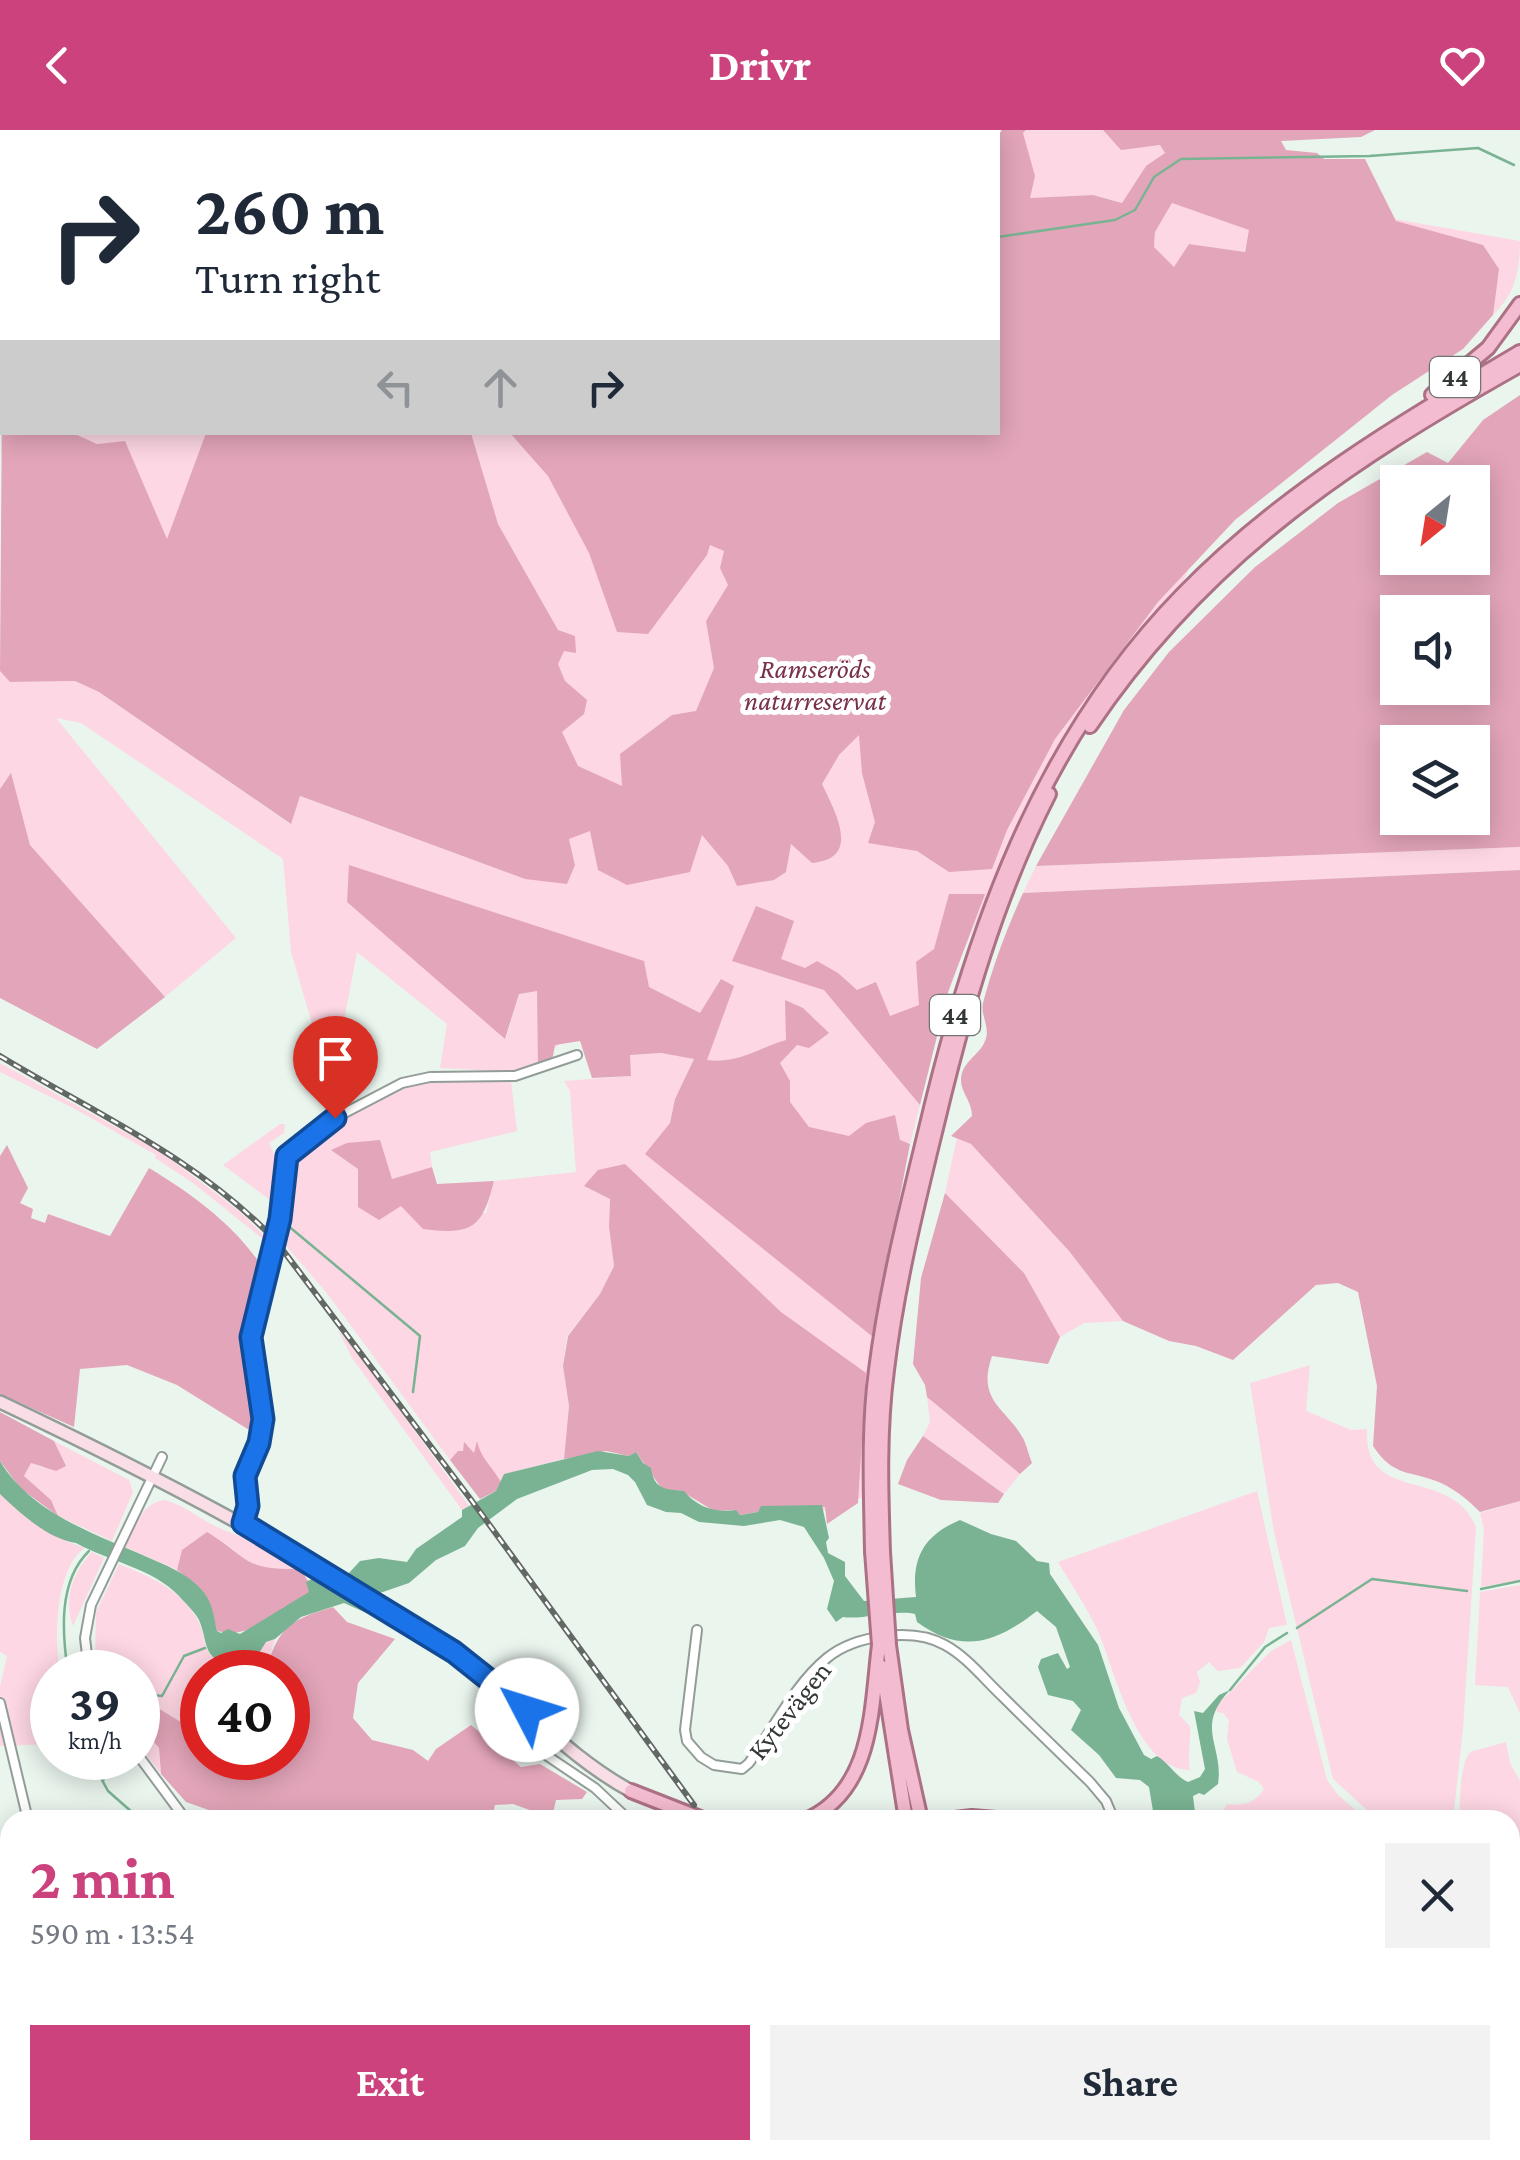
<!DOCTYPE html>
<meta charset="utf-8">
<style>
:root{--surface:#fff;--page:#f2f2f3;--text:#1f2937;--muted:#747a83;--accent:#cb427d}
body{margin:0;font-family:"Crimson Pro",serif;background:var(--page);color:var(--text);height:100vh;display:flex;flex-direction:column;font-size:38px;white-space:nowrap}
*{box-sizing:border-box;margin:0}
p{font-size:32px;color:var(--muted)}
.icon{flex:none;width:55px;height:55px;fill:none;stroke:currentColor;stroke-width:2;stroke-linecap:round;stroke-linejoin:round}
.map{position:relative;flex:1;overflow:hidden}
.panel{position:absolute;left:0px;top:1680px;width:1520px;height:350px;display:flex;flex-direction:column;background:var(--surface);border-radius:30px 30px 0 0;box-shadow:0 5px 25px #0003}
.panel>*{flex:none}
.top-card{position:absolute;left:0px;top:0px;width:1000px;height:305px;box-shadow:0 5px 25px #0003;background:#fff;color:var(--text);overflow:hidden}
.needle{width:65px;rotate:210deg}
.buttons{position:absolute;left:1380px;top:335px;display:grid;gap:20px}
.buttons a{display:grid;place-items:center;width:110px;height:110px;border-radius:0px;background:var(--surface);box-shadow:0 5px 25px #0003;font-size:50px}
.speed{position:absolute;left:30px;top:1520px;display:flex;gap:20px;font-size:50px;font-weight:700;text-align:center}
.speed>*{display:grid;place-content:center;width:130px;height:130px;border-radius:50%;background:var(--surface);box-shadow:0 5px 25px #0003;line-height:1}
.speed small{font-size:25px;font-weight:400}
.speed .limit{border:15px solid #d22;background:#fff;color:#111}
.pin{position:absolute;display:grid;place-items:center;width:85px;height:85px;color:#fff;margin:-102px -42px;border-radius:50% 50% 50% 0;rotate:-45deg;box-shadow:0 0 10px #0007}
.pin .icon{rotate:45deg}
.me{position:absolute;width:110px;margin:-55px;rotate:310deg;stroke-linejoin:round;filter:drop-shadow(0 0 8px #0008)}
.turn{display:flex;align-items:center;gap:35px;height:210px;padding:0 30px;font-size:45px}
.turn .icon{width:130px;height:130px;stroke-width:2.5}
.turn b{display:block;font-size:70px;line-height:85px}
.lanes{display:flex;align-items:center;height:95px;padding:0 30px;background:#0003;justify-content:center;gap:50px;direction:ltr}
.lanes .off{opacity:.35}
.round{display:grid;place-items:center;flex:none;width:105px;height:105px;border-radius:0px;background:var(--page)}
.head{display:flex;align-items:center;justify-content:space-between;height:170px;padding:0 30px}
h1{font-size:60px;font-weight:700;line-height:75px;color:var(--accent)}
.action{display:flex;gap:20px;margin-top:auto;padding:20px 30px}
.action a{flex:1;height:115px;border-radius:0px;background:var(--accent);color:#fff;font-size:40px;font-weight:700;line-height:115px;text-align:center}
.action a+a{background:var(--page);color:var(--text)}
header{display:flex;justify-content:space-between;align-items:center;height:130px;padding:0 30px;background:var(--accent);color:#fff;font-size:45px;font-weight:700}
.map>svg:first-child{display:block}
.green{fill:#fdd7e3}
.forest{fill:#e3a5b9;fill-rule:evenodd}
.water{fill:#7ab393}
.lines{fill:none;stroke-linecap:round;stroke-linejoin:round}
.stream{stroke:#7ab393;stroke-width:2.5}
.street-casing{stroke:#939d97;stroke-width:12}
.secondary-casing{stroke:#939d97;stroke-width:16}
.primary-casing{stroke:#ac7185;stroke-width:18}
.highway-casing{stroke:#ac7185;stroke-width:19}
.street{stroke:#fff;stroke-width:8}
.secondary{stroke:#fadee7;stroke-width:11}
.primary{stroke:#f4bcd0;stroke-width:12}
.highway{stroke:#ed90b0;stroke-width:14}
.rail-casing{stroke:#626965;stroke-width:6}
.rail{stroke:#fff;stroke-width:2.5;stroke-dasharray:8;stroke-linecap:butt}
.primary-bridge-casing{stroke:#ac7185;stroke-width:18;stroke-linecap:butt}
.primary-bridge{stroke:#f4bcd0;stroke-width:12}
.route-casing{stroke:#114b97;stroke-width:25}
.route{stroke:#1a73e8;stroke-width:18}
.labels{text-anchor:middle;stroke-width:10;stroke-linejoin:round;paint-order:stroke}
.shield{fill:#fff;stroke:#707472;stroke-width:2.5}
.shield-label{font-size:25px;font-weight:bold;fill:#333835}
.park-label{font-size:28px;font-style:italic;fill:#78304c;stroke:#fff}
.street-label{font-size:28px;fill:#333835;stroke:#fff}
</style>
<header><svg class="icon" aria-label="back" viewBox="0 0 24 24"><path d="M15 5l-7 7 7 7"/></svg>Drivr<svg class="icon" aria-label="heart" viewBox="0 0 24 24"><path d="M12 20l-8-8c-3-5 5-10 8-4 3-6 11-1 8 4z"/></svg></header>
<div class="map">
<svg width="1520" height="2030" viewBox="0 0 1520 2030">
<rect width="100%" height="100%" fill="#eaf5ee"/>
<path class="green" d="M53,0H380L51,2Z
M1026,0H1103L1121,19L1161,15L1165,23L1146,36L1123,73L1093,65L1030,68L1023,3Z
M1172,73L1250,100L1244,122L1189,114L1175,138L1154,117L1155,102Z
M1394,89L1520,111C1520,141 1515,164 1493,185L1494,165Z
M998,302L1207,371L1187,443L1143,532L1093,581L1009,714L960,830L933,905L916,969L920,975L910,1014L906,1012C882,1129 872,1247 867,1366L822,1381L621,1327L613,1172L630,1075L584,1056L610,1069L609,1097L614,1136L600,1164L567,1206L563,1236L569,1276L564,1329L505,1344L501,1352C493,1337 481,1330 477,1314L474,1325L464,1314L463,1322L458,1321L450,1330L326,1162L281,1110L291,1026C320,1006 378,963 411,955C443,947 478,948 511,951L517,1001L430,1022L432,1037L392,1049L332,1020L358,1039V1077L401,1076L486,1083L494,1051L576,1042L570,961L564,951L630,946L629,925L661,923L694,929L675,969L670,993L646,1024L666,1039L709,917L570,903L542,931L543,852L350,735L347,772L506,908L519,864L538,860V935L513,942L440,938L447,894L357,822L343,896L313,897L291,822L283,729L81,593L56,588L236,808L165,867L30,715L11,645L0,659V541L11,552L75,551L99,562L290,694L299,666L525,749L575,735L569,708L578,705L562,601L563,573L551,490L498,395L471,303Z
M73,303H206L167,411L125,312L97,314Z
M1520,717V740L1023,763L1036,736Z
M0,933L161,1022L238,1080L267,1108L269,1114L193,1053L155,1028L156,1025L75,979L0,942Z
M280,994H285L284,1003L269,1013L274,1024L281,1029L274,1073L223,1035Z
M957,1007L971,1014L1069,1121L1123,1191L1084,1193L1060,1207L1024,1143L945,1063Z
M338,1200L363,1229L469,1376L462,1380L352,1228Z
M1310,1235L1306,1281L1351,1300L1367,1299C1363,1376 1451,1335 1476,1397L1463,1598L1453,1690H1378L1333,1649L1274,1402L1250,1253Z
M927,1267L1020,1344L1004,1364L923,1306L930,1292Z
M54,1311L129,1350L133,1362L112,1411L58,1386L51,1370L24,1346L31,1333L43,1338L57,1320Z
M1257,1361L1287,1495L1269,1498L1264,1512L1240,1538L1218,1541L1209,1532L1197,1542L1200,1552L1196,1563L1182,1568L1179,1585L1190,1596C1191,1612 1187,1624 1190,1640C1135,1639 1115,1539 1097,1499C1086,1476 1071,1454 1058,1432Z
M0,1364L34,1392L66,1411L85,1418C55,1437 54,1510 60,1542H52V1614L0,1616V1557L7,1526L0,1522Z
M163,1370C183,1374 195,1386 213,1395C242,1409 277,1416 300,1439C262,1440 252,1438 224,1412L183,1420L177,1440L125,1417C135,1397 140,1375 163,1370Z
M1520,1371V1450L1481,1457L1484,1399L1480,1383Z
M92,1422L104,1428L73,1496C63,1470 73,1441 92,1422Z
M119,1434C150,1447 180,1458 197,1489C204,1501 203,1514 211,1526L259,1520L266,1512L275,1509L265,1542H202V1605L158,1578L139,1594L159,1618L161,1644L138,1614V1542H96L95,1539L96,1482Z
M1520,1455V1584L1508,1557L1475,1555L1480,1462Z
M1291,1510L1327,1650L1338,1665L1367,1690H1217L1227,1674C1244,1676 1255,1673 1264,1659L1259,1652L1237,1642L1227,1609L1229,1590L1223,1583L1217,1582L1216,1576L1271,1521Z
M1506,1612L1510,1633L1520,1651V1811L1510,1801V1690H1459L1461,1651L1465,1631L1470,1622Z"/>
<path class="forest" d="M380,0H976L380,2Z
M1002,0H1026L1023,3L1035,46L1030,68L1093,65L1122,73L1146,36L1165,23L1160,15L1121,20L1103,0H1375L1361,7L1281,11L1286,20L1317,23L1324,29H1365L1396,91L1483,115L1499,139L1493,185L1463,219L1392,265L1235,390L1158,472L1055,609L1007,700L992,739L949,742L917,721L868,713L875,692L862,643L859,605L839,625L822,654C834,680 863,729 812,733L791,714L786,742L774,750L737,756L728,736L702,705L690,742L627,755L598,740L590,701L569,709L575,735L567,754L525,749L300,666L291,694L99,562L75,551L10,552L0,541L2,267V302L73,303L97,314L125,311L167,409L206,303H471L498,394L558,500L575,506L576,523L564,521L558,534L565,551L587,570L584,584L562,602L578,636L622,656L620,624L672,585L696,581L714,538L706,491L728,455L720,438L724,421L710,415L707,425L648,504L617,502L589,423L548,346L510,303L998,302V6ZM1172,73L1249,100L1245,122L1189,114L1174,137L1154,117L1155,102Z
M1520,265V717L1036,736L1124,580L1169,522L1255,437L1338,373L1427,322L1448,333L1483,290ZM1398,352H1472V428H1398ZM1398,482H1472V558H1398ZM1398,612H1472V688H1398Z
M11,643L30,715L165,867L97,919L0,868V659Z
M349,735L644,831L649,857L700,883L721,849L734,856L707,930C739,934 756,919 786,910L785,870L803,878L829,903L809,918L797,915L780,933L790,951V972L809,997L849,1006L866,993L895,985L900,1010L910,1014L873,1207L645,1024L670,993L675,969L694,929L661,923L630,925L631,946L592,948L580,911L555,915L552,931L538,935L537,861L519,864L505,909L347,772Z
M1520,740V1371L1480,1382C1469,1371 1456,1360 1441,1353C1411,1340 1394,1348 1373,1316L1377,1256L1358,1162L1338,1153L1316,1155L1233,1230L1196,1216L1169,1211L1123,1191L1069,1121L971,1014L951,1006L972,986C972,971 961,963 961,950C961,932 980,925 985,911C991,898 980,885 983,873C993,835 1007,798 1023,763Z
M949,764H985L948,862L920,975L824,860L732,831L756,776L794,791L781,829L805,838L817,831L838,843L857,860L876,852L890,886L919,875L916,832L934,819Z
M380,1010L392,1049L432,1037L437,1054L494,1051C482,1099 472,1105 423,1099L401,1076L379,1090L358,1077V1039L331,1020L347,1013Z
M7,1015L28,1058L20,1073L33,1079L31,1088L45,1093L48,1084L110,1106L149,1038C192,1064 235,1095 263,1138L247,1210L257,1279L254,1303L177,1255L127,1235L80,1239L74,1297L0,1264V1026Z
M625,1034L781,1182L866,1243L858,1373L827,1394L825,1377L762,1376L758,1382L740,1385L735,1380L714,1381L681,1361L662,1359L636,1322L629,1326L606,1321L564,1329L569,1276L563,1236L568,1206L600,1164L614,1136L609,1097L610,1069L584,1056L598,1040Z
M945,1063L1024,1143L1060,1207L1048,1234L992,1226C976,1272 1007,1278 1024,1310C1027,1317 1029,1326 1032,1333L1020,1344L927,1267L925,1255L913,1234L921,1148Z
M0,1282L54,1311L66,1336L56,1341L31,1333L24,1346L51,1370L58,1386L20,1358L0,1331Z
M923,1306L1004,1364L998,1373L941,1370L898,1354L907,1330Z
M477,1311C481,1329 492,1336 501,1352L496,1361L480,1369L450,1330L458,1321H463L464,1312L474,1323Z
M207,1402C251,1429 242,1440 300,1439L308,1451L310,1462C278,1481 255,1510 217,1501C211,1474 198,1456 177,1440L182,1420Z
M333,1477L347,1492L395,1509L358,1553L353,1588L372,1610L413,1620L428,1631L436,1619L471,1595L521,1637L540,1634L587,1662L582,1669L556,1670L552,1688L513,1674L495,1675L492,1690H317L220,1684L186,1672L161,1644L159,1618L139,1594L158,1578L202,1605V1628H288V1542H265C279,1498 288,1490 333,1477Z
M1510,1801L1520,1811V2030H1391L1387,2020H1510Z
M0,1870L10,1886V2020H97L104,2030H0Z
M470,2020H623L609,2030H477Z"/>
<path class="water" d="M598,1321L629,1326L636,1322L643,1333L651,1338C654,1360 666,1359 684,1361C697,1377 715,1383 736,1380L740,1385L758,1382L761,1376L822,1375L829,1408L826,1412L828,1423L845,1432V1446L864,1471L916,1467C911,1428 924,1405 960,1390L991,1404L1016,1411L1037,1431L1049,1433L1050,1444L1098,1515L1119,1578L1144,1625L1151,1629L1157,1626C1169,1633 1176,1647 1188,1652L1200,1647L1205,1639L1194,1581L1203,1583L1219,1565L1230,1560C1194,1598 1224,1615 1218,1654L1204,1665L1199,1663L1193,1666L1196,1690H1160L1153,1681L1149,1657L1140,1650L1116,1648L1099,1625L1071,1600L1081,1580L1073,1571L1048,1565L1038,1537L1041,1529L1058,1523L1067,1539L1070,1537L1056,1497L1037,1481C996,1513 962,1525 917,1492L915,1484L910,1483C887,1481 860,1490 843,1487L836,1492L827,1479L834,1451L824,1428L804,1397L780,1390L744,1396L699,1392L681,1383L666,1382L647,1375L635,1352L628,1345L613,1339L592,1340L517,1369L478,1398L465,1416L436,1430L409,1453L377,1464V1482L371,1485L344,1473L301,1487L275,1509L266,1512L254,1531L232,1537C201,1527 209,1514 199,1490C195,1482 185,1473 179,1466C154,1439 108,1431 76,1413C48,1409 20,1383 0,1364V1331C31,1383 95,1404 147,1427C168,1436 191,1445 205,1464C213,1475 214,1488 217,1501L221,1503L228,1499L240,1504L309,1462L306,1452L319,1445L349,1443L360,1431L379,1428L407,1432L416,1419L462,1387V1380L496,1361L504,1344Z"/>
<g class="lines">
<path class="stream" d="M998,107L1115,90L1135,80L1154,47L1181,29L1369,26L1478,18L1514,35
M0,224L2,225
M286,1094L420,1206L413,1262
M1481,1459L1520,1451
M1297,1498L1372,1449L1467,1461
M68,1542C62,1503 58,1451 89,1421
M1230,1560L1265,1517L1287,1503
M138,1567L144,1564L162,1566L184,1526L205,1518
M90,1628L108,1661L141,1690
M103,1651L110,1628
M214,2020L216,2030"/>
<g class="street-casing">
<path id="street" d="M243,1393L248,1376L245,1346L259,1313L263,1289L251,1207L270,1142L290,1022L335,988L402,953L430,947L515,946L577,925
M697,1500L685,1600L687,1611L701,1627L714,1635L742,1639L749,1633C773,1599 795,1554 827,1528C855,1505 913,1497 945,1515C967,1527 984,1549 1002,1566C1031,1595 1061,1624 1090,1652L1106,1671L1114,1690
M89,1542L85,1508L91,1475L162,1327
M511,1567L503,1579L504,1587L543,1623L595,1658L629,1690
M0,1573L28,1690
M138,1625L186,1690
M240,2020L241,2030
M756,2020L759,2030
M1134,2020L1141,2030"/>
</g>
<g class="secondary-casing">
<path id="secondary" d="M0,1272C156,1346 308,1425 452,1522C515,1564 564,1625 631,1661"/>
</g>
<g class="primary-casing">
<path id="primary" d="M1432,265L1488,218L1520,174
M1090,596C1204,427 1346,333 1520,235
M872,1421C871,1361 868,1300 876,1240C886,1160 906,1081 925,1003C971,806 1038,612 1183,464C1281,363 1400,293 1520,222
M883,1422C881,1361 879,1300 887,1240C897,1156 917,1076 937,994C964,881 996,768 1049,664
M889,1515L901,1600L921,1690
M882,1537L906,1690
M631,1661L705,1690
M806,1690C874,1660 871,1578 879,1515
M946,1690L972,1687L1008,1690"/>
</g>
<g class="highway-casing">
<path id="highway" d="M1002,2020L1008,2030
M1014,2020L1019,2030
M1031,2020L1036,2030
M1052,2020L1054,2030"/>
</g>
<use href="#street" class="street"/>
<use href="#secondary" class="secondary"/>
<use href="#primary" class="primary"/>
<use href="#highway" class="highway"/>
<g class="rail-casing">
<path id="rail" d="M0,926C96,984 197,1028 276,1111L472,1371L694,1675
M946,2020L953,2030
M379,2030L386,2020"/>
</g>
<use href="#rail" class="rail"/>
<g class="primary-bridge-casing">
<path id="primary-bridge" d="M872,1421L879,1515
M883,1422L889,1515"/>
</g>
<use href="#primary-bridge" class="primary-bridge"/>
</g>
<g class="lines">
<g class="route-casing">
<path id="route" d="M335,988L287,1026L280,1089L251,1207L263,1289L259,1313L245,1346L248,1376L243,1393L454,1522L527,1580"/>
</g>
<use href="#route" class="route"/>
</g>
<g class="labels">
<g class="shield">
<rect x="1430" y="227" width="50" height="40" rx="8"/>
<rect x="930" y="865" width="50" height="40" rx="8"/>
</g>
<g class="shield-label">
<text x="1455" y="256">44</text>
<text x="955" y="894">44</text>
</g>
<g class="park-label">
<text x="815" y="548">Ramseröds<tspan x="815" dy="32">naturreservat</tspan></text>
</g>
<g class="street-label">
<text transform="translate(789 1580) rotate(-52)" y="10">Kytevägen</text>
</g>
</g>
</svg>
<div class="buttons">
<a><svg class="needle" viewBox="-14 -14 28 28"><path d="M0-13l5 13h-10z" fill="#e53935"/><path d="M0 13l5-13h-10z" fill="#747a83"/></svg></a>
<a><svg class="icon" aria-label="sound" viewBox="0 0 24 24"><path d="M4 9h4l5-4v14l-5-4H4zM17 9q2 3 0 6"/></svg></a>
<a><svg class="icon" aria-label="layers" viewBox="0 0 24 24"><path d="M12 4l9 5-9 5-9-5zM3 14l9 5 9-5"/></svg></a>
</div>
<div class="speed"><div>39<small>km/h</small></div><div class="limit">40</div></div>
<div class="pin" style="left:335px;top:988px;background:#d93025"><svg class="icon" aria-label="arrive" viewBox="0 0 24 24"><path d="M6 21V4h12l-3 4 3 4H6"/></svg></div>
<svg class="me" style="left:527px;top:1580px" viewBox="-20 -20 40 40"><circle r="19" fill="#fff"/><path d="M0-13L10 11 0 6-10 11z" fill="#1a73e8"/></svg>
<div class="top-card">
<div class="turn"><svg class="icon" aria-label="right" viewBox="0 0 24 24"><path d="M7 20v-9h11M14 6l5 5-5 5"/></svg><div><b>260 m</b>Turn right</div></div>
<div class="lanes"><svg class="icon off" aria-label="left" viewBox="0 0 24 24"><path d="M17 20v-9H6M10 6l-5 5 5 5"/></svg><svg class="icon off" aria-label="ahead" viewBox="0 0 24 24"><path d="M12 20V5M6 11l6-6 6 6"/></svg><svg class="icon" aria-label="right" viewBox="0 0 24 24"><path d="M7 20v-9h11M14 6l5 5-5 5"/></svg></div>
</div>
<section class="panel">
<div class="head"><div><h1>2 min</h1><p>590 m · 13:54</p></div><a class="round"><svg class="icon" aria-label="close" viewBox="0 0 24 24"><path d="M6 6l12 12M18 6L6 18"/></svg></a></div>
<div class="action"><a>Exit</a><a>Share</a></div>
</section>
</div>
